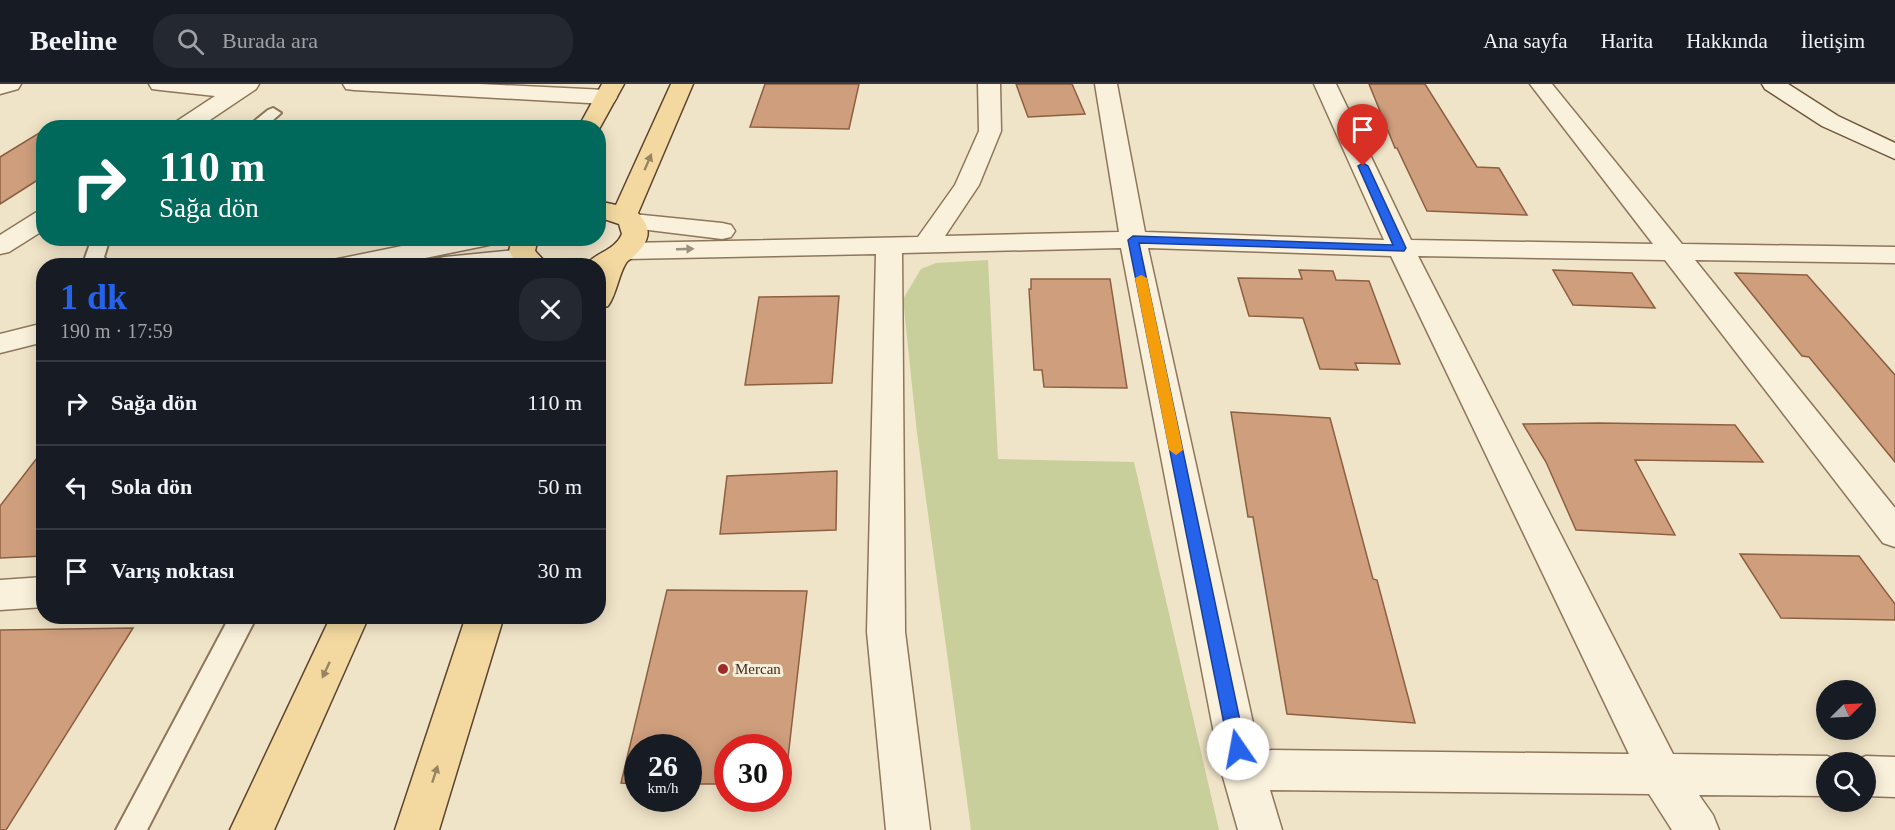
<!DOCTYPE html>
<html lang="tr">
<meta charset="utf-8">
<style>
:root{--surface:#171b24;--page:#242831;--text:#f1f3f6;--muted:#9ea1a6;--line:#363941;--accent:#2563eb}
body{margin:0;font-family:Georgia,serif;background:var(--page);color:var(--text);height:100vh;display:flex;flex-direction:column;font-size:22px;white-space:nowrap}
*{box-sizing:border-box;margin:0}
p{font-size:20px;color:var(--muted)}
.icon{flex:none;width:33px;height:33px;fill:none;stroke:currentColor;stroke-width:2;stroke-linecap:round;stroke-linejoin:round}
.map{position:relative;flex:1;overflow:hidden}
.drawer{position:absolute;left:36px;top:174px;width:570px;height:366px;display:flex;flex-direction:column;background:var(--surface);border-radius:24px;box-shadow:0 3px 15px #0003}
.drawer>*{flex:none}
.top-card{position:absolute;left:36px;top:36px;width:570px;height:126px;border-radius:24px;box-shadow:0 3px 15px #0003;background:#00695c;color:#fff;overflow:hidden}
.needle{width:39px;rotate:66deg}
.buttons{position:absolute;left:1816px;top:596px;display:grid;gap:12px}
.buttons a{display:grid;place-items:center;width:60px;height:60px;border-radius:50%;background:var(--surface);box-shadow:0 3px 15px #0003;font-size:30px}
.speed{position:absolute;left:624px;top:650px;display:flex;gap:12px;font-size:30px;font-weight:700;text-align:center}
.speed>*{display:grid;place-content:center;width:78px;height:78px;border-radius:50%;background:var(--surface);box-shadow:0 3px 15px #0003;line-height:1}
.speed small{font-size:15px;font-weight:400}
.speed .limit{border:9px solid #d22;background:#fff;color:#111}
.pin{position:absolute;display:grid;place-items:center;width:51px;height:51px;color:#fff;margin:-62px -26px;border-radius:50% 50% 50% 0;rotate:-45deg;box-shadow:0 0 6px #0007}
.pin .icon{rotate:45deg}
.me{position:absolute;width:66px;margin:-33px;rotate:348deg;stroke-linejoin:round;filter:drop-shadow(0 0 4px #0008)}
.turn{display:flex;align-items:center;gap:21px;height:126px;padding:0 24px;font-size:27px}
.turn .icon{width:78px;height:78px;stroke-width:2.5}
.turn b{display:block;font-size:42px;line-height:51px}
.round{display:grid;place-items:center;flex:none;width:63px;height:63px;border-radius:24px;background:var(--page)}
.overview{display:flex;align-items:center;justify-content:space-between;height:102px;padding:0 24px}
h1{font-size:36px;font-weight:700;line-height:45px;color:var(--accent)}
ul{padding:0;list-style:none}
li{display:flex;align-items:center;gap:18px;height:84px;padding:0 24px;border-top:2px solid var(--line)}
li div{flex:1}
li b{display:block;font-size:22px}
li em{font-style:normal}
header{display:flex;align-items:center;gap:36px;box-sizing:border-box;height:84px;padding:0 30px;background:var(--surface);border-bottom:2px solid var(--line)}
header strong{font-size:28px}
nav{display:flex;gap:33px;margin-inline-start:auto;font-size:21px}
.search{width:420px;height:54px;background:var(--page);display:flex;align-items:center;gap:15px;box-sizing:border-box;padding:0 21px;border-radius:24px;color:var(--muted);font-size:22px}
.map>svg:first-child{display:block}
.green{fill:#c9cf9b}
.building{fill:#cf9f7d;stroke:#8d5f41;stroke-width:1.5}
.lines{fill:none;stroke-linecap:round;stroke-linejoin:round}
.lane-casing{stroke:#8d765c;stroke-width:4}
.street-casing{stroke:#8d765c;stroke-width:3}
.secondary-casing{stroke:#6f573f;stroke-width:3}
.primary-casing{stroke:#5b4430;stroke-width:3}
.lane{fill:#faf1dc;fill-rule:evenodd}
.street{fill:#faf1dc;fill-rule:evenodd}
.secondary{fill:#faf1dc;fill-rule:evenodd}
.primary{fill:#f3d9a0;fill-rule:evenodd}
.oneway{fill:#988460}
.oneway2{fill:#9c907e}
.route{fill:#2563eb;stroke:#184099;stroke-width:1.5}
.slow{fill:#f59e0b}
.poi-dot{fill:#9e2a2b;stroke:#f7eed8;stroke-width:2}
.labels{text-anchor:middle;stroke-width:6;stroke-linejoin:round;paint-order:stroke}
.poi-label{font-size:15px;fill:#3d2e20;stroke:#f7eed8;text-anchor:start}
</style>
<header>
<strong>Beeline</strong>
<div class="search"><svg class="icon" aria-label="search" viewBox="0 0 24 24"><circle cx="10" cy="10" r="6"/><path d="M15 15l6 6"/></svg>Burada ara</div>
<nav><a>Ana sayfa</a><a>Harita</a><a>Hakkında</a><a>İletişim</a></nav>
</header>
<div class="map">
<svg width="1895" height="746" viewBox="0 0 1895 746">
<rect width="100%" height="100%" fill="#f0e4c8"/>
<path class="green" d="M988,176L998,375L1134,378L1219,746H971L917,349L903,215L921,185L936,179Z"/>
<path class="building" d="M765,0H859L849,45L750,43Z
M1016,0H1072L1085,30L1028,33Z
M1369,0H1425L1477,83L1499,84L1527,131L1427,127L1397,64H1395Z
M44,46V92L0,120V73Z
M1299,186L1333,187L1336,196L1369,197L1400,280L1355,279L1358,286L1320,285L1303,234L1249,232L1238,194L1302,195Z
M1553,186L1632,189L1655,224L1573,221Z
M1735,189L1807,191L1895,291V378L1809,273L1802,272Z
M1031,195H1110L1127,304L1044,303L1042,286H1034L1029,205H1031Z
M839,212L832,299L745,301L759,213Z
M1231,328L1330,334L1373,495L1377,496L1415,639L1287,630L1253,433H1248Z
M1599,339L1735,341L1763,378L1635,376L1675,451L1576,446L1546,378L1523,340Z
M44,365V472L0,474V422Z
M837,387L836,446L720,450L727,392Z
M1740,470L1859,472L1895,520V536L1781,534Z
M667,506L807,507L785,700H778V663H728V700H688V663H638V700L621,699Z
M133,544L6,746H0V546Z"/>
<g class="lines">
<g class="lane-casing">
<path id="lane" d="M273,24L281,29L264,44H246L268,26Z
M92,154H110L104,173L112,182H92L85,174Z
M230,532H257L147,746H116Z"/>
</g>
<g class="street-casing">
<path id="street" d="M0,0H21L18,5L0,10Z
M149,0H259L256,5L198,44H171L174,39L215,12L160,6L152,5Z
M343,0H480L606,6L614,8L617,13L614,18L606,20L354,6L346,5Z
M978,0H1000L1001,47L979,101L945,152L1119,148L1095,0H1117L1145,148L1384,156L1314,0H1336L1411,156L1653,160L1530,0H1552L1682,160L1895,163V179L1695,176L1895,424V463L1883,459L1665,176L1418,172L1673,670L1827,672L1842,678H1827V712L1699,711L1713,731L1719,746H1672L1649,710L1270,706L1282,746H1238L1221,686L1121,164L902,169L905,548L930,746H886L867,548L876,170L627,175L618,173L614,167L618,161L627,159L918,153L955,101L979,47ZM1148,164L1391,172L1629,670L1259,666Z
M44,126V146L9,168L0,170V151L35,129Z
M633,130L722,139L731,141L735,147L731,153L722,155L624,143L620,138L624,133Z
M441,154H497L493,160L484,162L386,182H330L333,176L343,174Z
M526,165L535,167L539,173L535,179L521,182L431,181L435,175L445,173Z
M44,239V258L0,269V250Z
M44,493V523L0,526V496Z
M1866,672L1895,673V713L1866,712V678H1851Z"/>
</g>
<g class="secondary-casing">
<path id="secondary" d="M1762,0H1788L1838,32L1895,59V75L1822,42L1765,5Z"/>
</g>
<g class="primary-casing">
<path id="primary" d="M602,0H624L598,47V44H578Z
M671,0H693L638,129C653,146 650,157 633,173C631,175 628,176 626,179C618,192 617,209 608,222L598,225V182H585C595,168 615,167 622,150L619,140L598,133V117L616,121Z
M512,154H538L535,167L549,182H518L509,167Z
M331,532H369L274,746H230Z
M466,532H504L439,746H395Z"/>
</g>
<use href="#lane" class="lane"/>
<use href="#street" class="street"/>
<use href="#secondary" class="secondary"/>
<use href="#primary" class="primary"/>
</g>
<defs><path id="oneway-solid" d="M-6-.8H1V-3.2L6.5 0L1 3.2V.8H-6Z" transform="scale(1.5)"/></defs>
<g class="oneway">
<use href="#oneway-solid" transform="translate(648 78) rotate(-67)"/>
<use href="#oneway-solid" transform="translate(326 586) rotate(115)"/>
<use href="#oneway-solid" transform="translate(435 690) rotate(-72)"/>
</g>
<use class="oneway2" href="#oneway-solid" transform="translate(685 165) rotate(-2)"/>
<path class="route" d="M1363,79L1368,82L1406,164L1404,167L1139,159L1246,665L1244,670L1238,673L1231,670L1229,665L1128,156L1133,152L1393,161L1358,82Z"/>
<path class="slow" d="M1141,191L1147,194L1183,366L1176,371L1169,366L1135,194Z"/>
<circle class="poi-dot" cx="723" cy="585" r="6"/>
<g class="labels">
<g class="poi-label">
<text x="735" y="590">Mercan</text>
</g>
</g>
</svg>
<div class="buttons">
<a><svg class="needle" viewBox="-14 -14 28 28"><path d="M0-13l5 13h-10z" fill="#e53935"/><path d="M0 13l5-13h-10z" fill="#9ea1a6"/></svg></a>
<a><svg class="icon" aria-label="search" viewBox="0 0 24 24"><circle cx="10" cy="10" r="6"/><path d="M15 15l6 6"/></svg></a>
</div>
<div class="speed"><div>26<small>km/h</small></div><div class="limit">30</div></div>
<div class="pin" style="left:1363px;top:82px;background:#d93025"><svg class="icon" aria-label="arrive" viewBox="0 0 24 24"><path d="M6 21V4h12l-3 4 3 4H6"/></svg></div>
<svg class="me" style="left:1238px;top:665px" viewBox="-20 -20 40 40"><circle r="19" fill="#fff"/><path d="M0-13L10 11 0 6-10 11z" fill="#2563eb"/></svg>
<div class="top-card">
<div class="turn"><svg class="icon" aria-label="right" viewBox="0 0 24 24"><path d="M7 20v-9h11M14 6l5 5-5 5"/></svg><div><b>110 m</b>Sağa dön</div></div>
</div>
<section class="drawer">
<div class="overview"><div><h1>1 dk</h1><p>190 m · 17:59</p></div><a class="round"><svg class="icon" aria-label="close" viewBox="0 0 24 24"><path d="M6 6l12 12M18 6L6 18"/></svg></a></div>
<ul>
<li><svg class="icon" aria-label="right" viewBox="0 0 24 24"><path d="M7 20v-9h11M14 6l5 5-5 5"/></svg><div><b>Sağa dön</b></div><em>110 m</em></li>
<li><svg class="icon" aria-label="left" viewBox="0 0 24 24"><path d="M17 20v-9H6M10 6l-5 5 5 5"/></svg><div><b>Sola dön</b></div><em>50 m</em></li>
<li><svg class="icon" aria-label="arrive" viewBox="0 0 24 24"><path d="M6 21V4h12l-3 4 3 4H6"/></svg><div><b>Varış noktası</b></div><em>30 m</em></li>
</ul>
</section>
</div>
